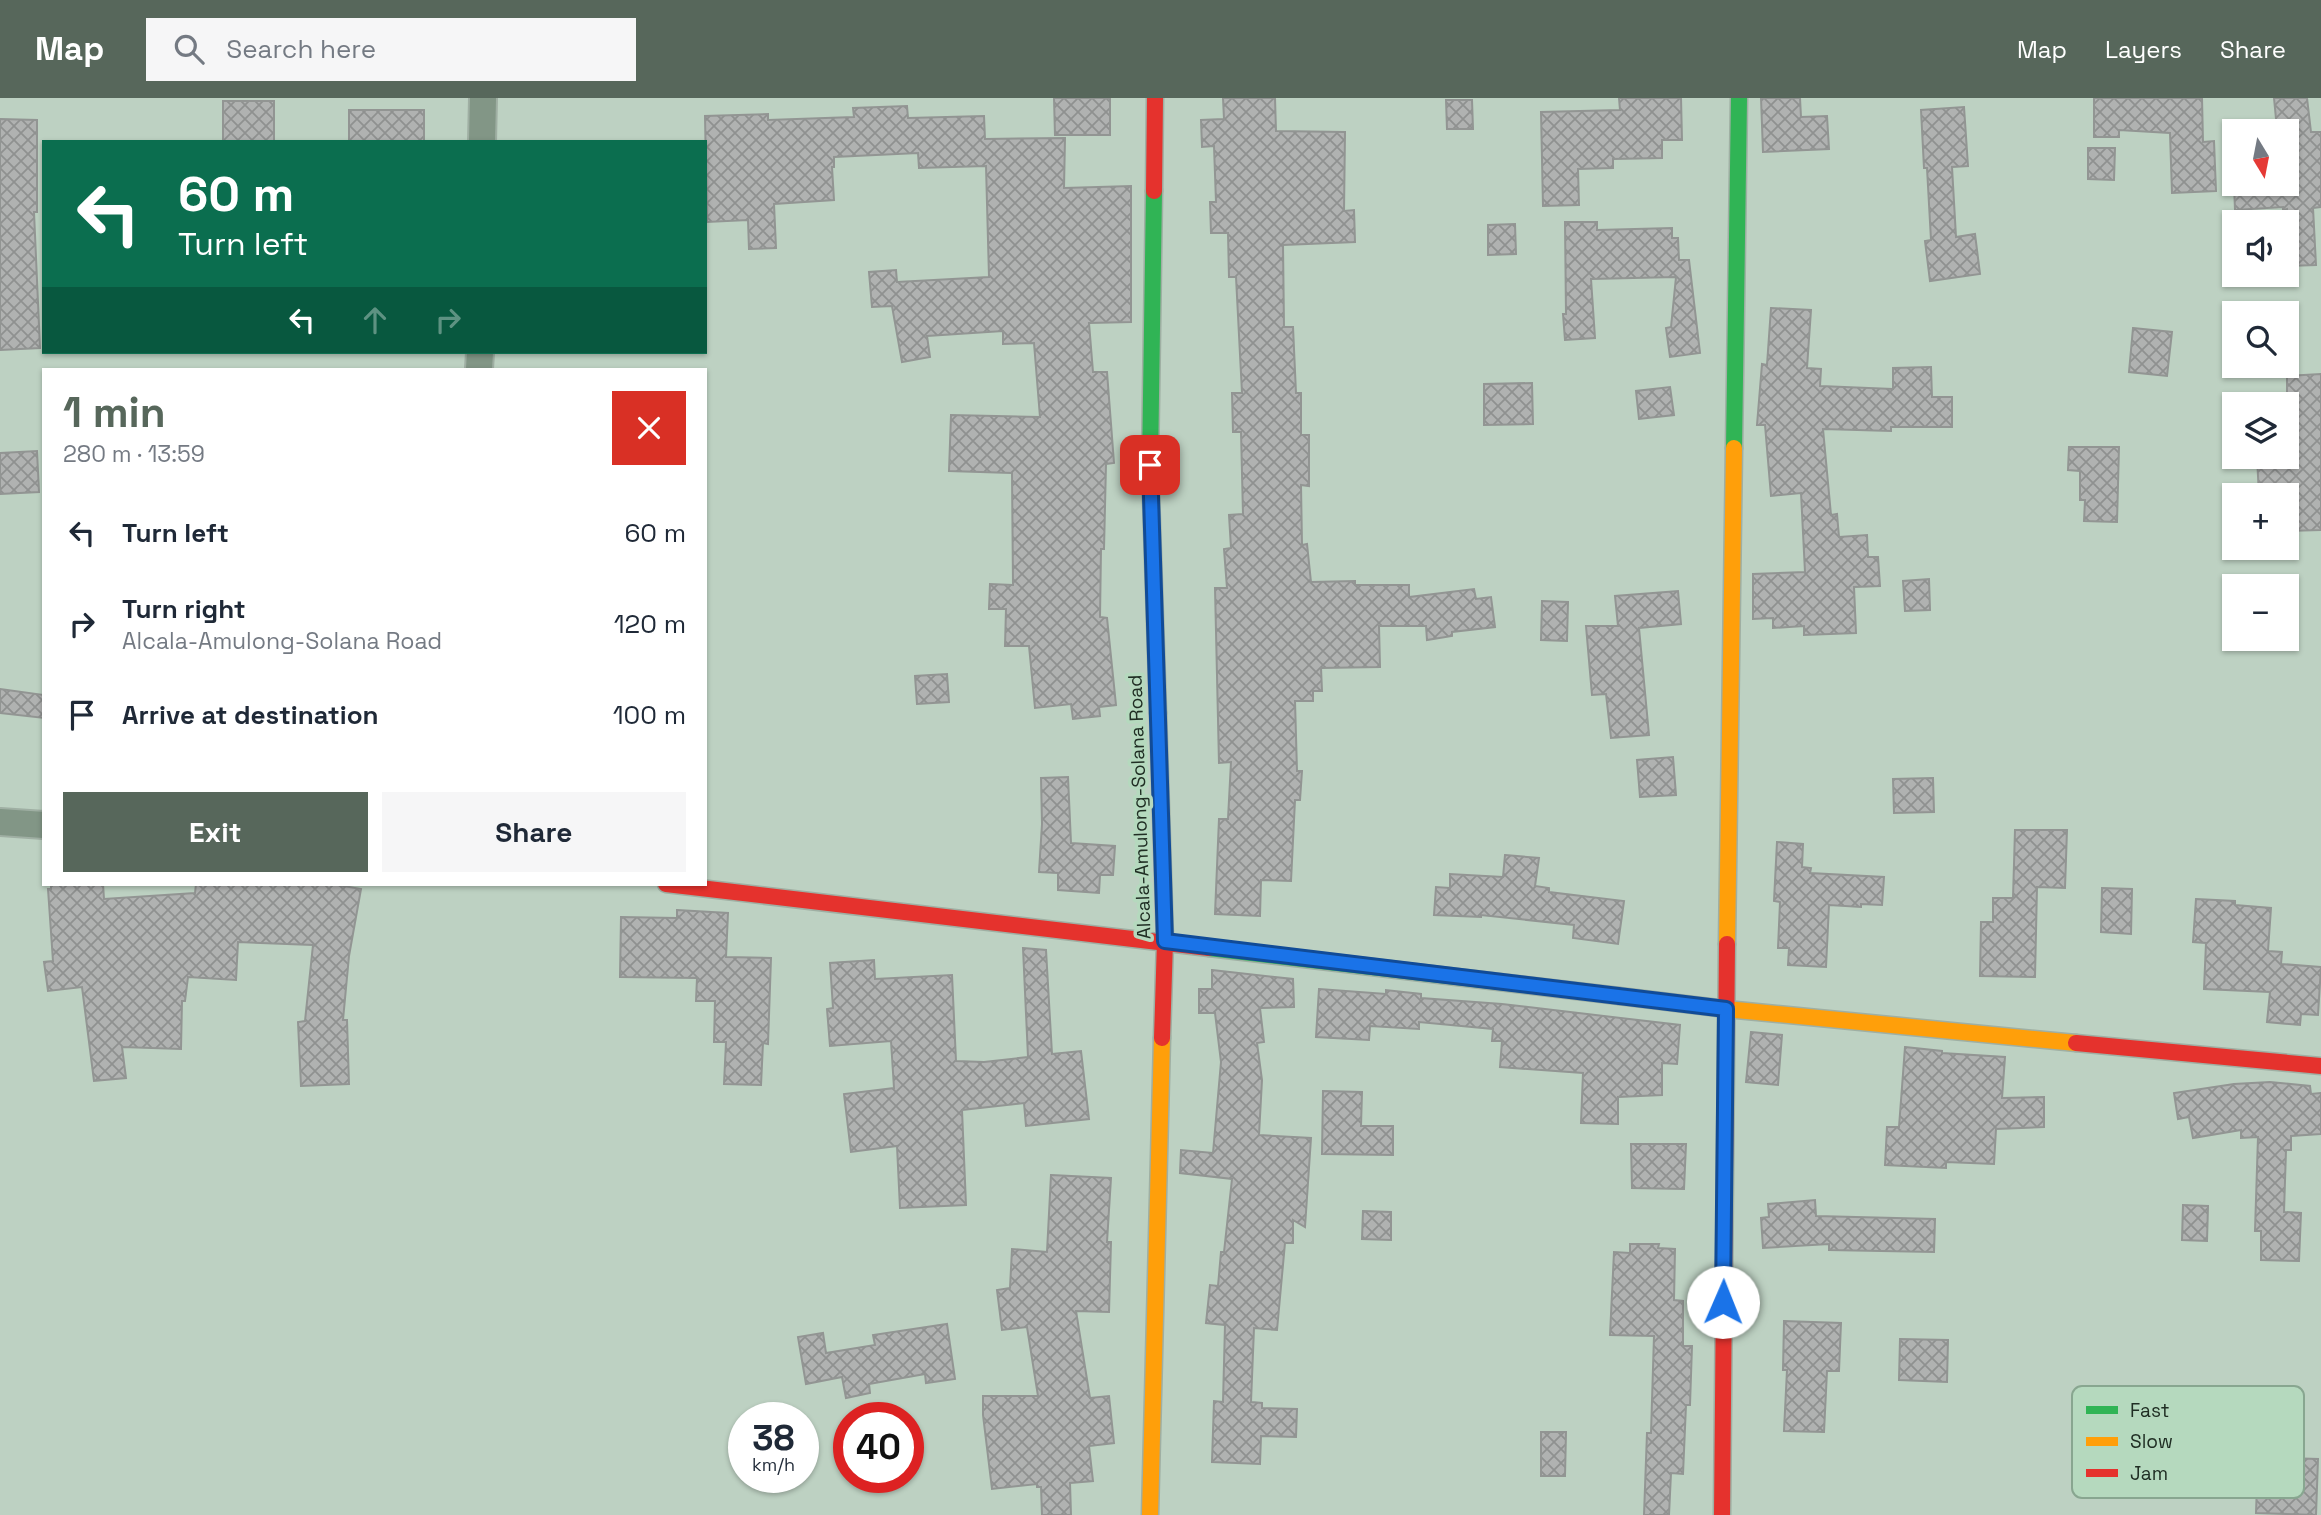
<!DOCTYPE html>
<meta charset="utf-8">
<style>
:root{--surface:#fff;--page:#f6f6f7;--text:#1f2937;--muted:#747a83;--accent:#57675b}
body{margin:0;font-family:"Space Grotesk",sans-serif;background:var(--page);color:var(--text);height:100vh;display:flex;flex-direction:column;font-size:26px;white-space:nowrap}
*{box-sizing:border-box;margin:0}
p{font-size:23px;color:var(--muted)}
.icon{flex:none;width:38px;height:38px;fill:none;stroke:currentColor;stroke-width:2;stroke-linecap:round;stroke-linejoin:round}
.map{position:relative;flex:1;overflow:hidden}
.details{position:absolute;left:42px;top:270px;width:665px;height:518px;display:flex;flex-direction:column;background:var(--surface);border-radius:0px;box-shadow:0 2px 5px #0004}
.details>*{flex:none}
.guide{position:absolute;left:42px;top:42px;width:665px;height:214px;border-radius:0px;box-shadow:0 2px 5px #0004;background:#0b6e4f;color:#fff;overflow:hidden}
.needle{width:46px;rotate:170deg}
.fabs{position:absolute;left:2222px;top:21px;display:grid;gap:14px}
.fabs a{display:grid;place-items:center;width:77px;height:77px;border-radius:0px;background:var(--surface);box-shadow:0 2px 5px #0004;font-size:35px}
.speed{position:absolute;left:728px;top:1304px;display:flex;gap:14px;font-size:35px;font-weight:700;text-align:center}
.speed>*{display:grid;place-content:center;width:91px;height:91px;border-radius:50%;background:var(--surface);box-shadow:0 2px 5px #0004;line-height:1}
.speed small{font-size:18px;font-weight:400}
.speed .limit{border:10px solid #d22;background:#fff;color:#111}
.pin{position:absolute;display:grid;place-items:center;width:60px;height:60px;color:#fff;margin:-30px;border-radius:14px;box-shadow:0 4px 10px #0006}
.me{position:absolute;width:77px;margin:-38px;rotate:1deg;stroke-linejoin:round;filter:drop-shadow(0 0 5px #0008)}
.turn{display:flex;align-items:center;gap:24px;height:147px;padding:0 21px;font-size:32px}
.turn .icon{width:91px;height:91px;stroke-width:2.5}
.turn b{display:block;font-size:49px;line-height:60px}
.lanes{display:flex;align-items:center;height:66px;padding:0 21px;background:#0003;justify-content:center;gap:35px;direction:ltr}
.lanes .off{opacity:.35}
.round{display:grid;place-items:center;flex:none;width:74px;height:74px;border-radius:0px;background:var(--page)}
.summary{display:flex;align-items:center;justify-content:space-between;height:119px;padding:0 21px}
h1{font-size:42px;font-weight:700;line-height:52px;color:var(--accent)}
.primary-button{display:flex;gap:14px;margin-top:auto;padding:14px 21px}
.primary-button a{flex:1;height:80px;border-radius:0px;background:var(--accent);color:#fff;font-size:28px;font-weight:700;line-height:80px;text-align:center}
.primary-button a+a{background:var(--page);color:var(--text)}
ul{padding:0;list-style:none}
li{display:flex;align-items:center;gap:21px;height:91px;padding:0 21px}
li div{flex:1}
li b{display:block;font-size:26px}
li em{font-style:normal}
header{display:flex;align-items:center;gap:42px;box-sizing:border-box;height:98px;padding:0 35px;background:var(--accent);color:#fff}
header strong{font-size:33px}
nav{display:flex;gap:38px;margin-inline-start:auto;font-size:24px}
.search{width:490px;height:63px;background:var(--page);display:flex;align-items:center;gap:18px;box-sizing:border-box;padding:0 24px;border-radius:0px;color:var(--muted);font-size:26px}
.map>svg:first-child{display:block}
.building{fill:url(#building-cross-hatch);stroke:#929593;stroke-width:2}
.lines{fill:none;stroke-linecap:round;stroke-linejoin:round}
.street-casing{stroke:#9fafa3;stroke-width:30}
.fast-casing{stroke:#9fafa3;stroke-width:19}
.slow-casing{stroke:#9fafa3;stroke-width:19}
.jam-casing{stroke:#9fafa3;stroke-width:19}
.street{stroke:#829686;stroke-width:26}
.fast{stroke:#30b455;stroke-width:16}
.slow{stroke:#ff9f0a;stroke-width:16}
.jam{stroke:#e5322d;stroke-width:16}
.route-casing{stroke:#114b97;stroke-width:18}
.route{stroke:#1a73e8;stroke-width:12}
.labels{text-anchor:middle;stroke-width:7;stroke-linejoin:round;paint-order:stroke}
.street-label{font-size:19px;fill:#202e24;stroke:#b5d9be}
.key{fill:#b5d9be;stroke:#88a690;stroke-width:2}
.key-label{font-size:19px;fill:#202e24}
</style>
<header>
<strong>Map</strong>
<div class="search"><svg class="icon" aria-label="search" viewBox="0 0 24 24"><circle cx="10" cy="10" r="6"/><path d="M15 15l6 6"/></svg>Search here</div>
<nav><a>Map</a><a>Layers</a><a>Share</a></nav>
</header>
<div class="map">
<svg width="2321" height="1417" viewBox="0 0 2321 1417">
<defs>
<pattern id="building-cross-hatch" width="8" height="8" patternUnits="userSpaceOnUse" patternTransform="scale(1.75)"><rect width="8" height="8" fill="#b0b2b1"/><path d="M0 0l8 8M0 8l8-8" fill="none" stroke="#8f9190"/></pattern>
</defs>
<rect width="100%" height="100%" fill="#bdd1c2"/>
<path class="building" d="M1054,0H1110V37H1055Z
M1223,0H1275L1276,33L1345,34L1344,113L1354,112L1355,144L1283,147L1284,229H1293L1296,295H1301V337H1309V388L1301,387L1302,447L1307,446L1311,484L1355,483V487H1409V499L1474,491L1476,501L1491,499L1495,529L1452,534V538L1427,542L1426,528H1379L1380,569L1321,570L1322,593H1313V603H1295L1297,673H1302L1300,702H1295L1291,783L1261,782L1260,818L1215,816L1219,721H1228L1231,664L1219,665L1215,490H1227L1224,451L1231,450L1229,417L1243,416L1241,334H1233L1232,295H1242L1236,179H1229L1228,135H1211L1210,104H1216L1214,48L1202,49L1201,22L1224,21Z
M1619,0H1681L1682,42H1662V60L1613,61V70L1578,71L1579,107L1543,108L1541,14L1620,12Z
M1761,0H1800L1801,19L1827,18L1829,51L1763,54Z
M2094,0H2202L2203,44L2214,43L2216,93L2172,95L2170,35L2119,32V39H2094Z
M2274,0H2307L2311,34H2321V109L2313,110L2316,167L2287,168V111L2283,112V109L2235,112L2234,86H2287V30L2277,31Z
M1446,2H1472L1473,31H1447Z
M223,3H274V44H223Z
M907,8L908,20L984,18L985,41L1065,40L1064,90L1131,88V224L1089,225L1093,274H1107L1114,365L1106,366L1104,451H1101L1100,519L1107,520L1116,607L1099,609L1100,618L1073,621L1071,606L1035,610L1029,548H1005L1006,511H989L990,486L1013,487L1012,375L949,373L951,317L1040,319L1034,245L1003,246V233L927,238L930,259L902,264L892,208L872,209L869,174L896,172L897,184L989,179L986,68L919,70L918,55L834,59V69H832L834,102L774,106L776,150L749,151L748,122L707,124L705,18L768,16V22L854,19L853,10Z
M1964,9L1968,68L1952,69L1956,139L1975,136L1980,176L1930,183L1925,143L1931,142L1927,70H1924L1921,12Z
M349,12H424V44H349Z
M0,21L37,22V114H34L40,250L0,252Z
M2088,50H2115L2114,82L2088,81Z
M1565,124H1597V132L1672,130V140H1678L1679,162H1689L1700,255L1670,259L1666,230L1671,229L1676,179L1591,181L1595,240L1565,242L1563,216H1566Z
M1515,126L1516,156L1488,157V127Z
M1771,210L1811,212L1807,270L1821,271L1820,288L1893,291V270L1931,269L1932,299H1952V329H1891V333L1823,331L1831,417L1837,416L1839,439L1867,437L1868,459H1878L1880,488L1854,489L1856,535L1804,537V528L1773,530V520L1753,521V476L1805,474L1801,395L1771,398L1765,327H1757L1762,266L1767,267Z
M2133,230L2172,234L2167,278L2129,274Z
M2321,276V432L2287,433V397H2259L2257,359H2287V278Z
M1532,285L1533,326L1484,327V286Z
M1670,289L1674,317L1639,321L1636,293Z
M2069,349H2119L2117,424L2084,423L2085,402H2080V373L2068,372Z
M37,353L39,394L0,396V355Z
M1929,481L1930,512L1905,513L1903,483Z
M1678,493L1681,526L1639,530L1649,637L1611,640L1606,596L1592,597L1586,528H1618L1615,498Z
M1542,503L1568,504L1567,543L1541,542Z
M947,576L949,604L917,606L915,578Z
M0,591L44,597V620L0,615Z
M1673,659L1676,697L1640,699L1637,662Z
M1068,679L1071,745L1115,748L1113,777H1100L1099,795L1058,792V775L1039,774L1042,726L1041,680Z
M1933,680L1934,714L1894,715L1893,681Z
M2015,732H2067L2065,790L2037,789L2035,879L1980,878L1981,824H1993V800H2013Z
M1777,744L1803,746L1802,769L1811,770L1810,775L1884,779L1882,807L1861,806V809L1829,807L1826,869L1788,867L1789,850H1778L1780,804L1774,803Z
M1505,757L1539,760L1535,788L1549,790V794L1624,803L1618,846L1573,840L1574,827L1481,817V819L1434,817L1436,789L1450,790V776L1503,779Z
M51,786H103L104,801L195,795L196,786H332L361,791L349,858L343,922H347L349,986L301,988L298,924L305,923L313,847L238,844L236,882L188,879L185,903H182L181,951L122,949L126,980L94,983L82,889L48,893L44,864L53,863L48,791H51Z
M2102,790L2132,791L2131,836L2101,834Z
M2196,801L2235,803V807L2271,810L2268,853L2282,854L2281,866L2321,869L2318,917L2301,916L2300,927L2267,924L2270,894L2204,891L2206,845L2193,844Z
M677,812L728,815L726,859L771,860L768,946L763,945L761,987L724,986L726,944H714L715,903H696L697,880L620,879L621,819L677,820Z
M1023,850L1046,852L1052,956L1081,953L1089,1021L1026,1028L1024,1005L962,1012L966,1107L900,1110L897,1048L851,1054L844,996L894,990L891,943L830,948L827,911L833,910L830,865L874,862L875,881L952,877L956,963L984,964L1028,959Z
M1212,872L1293,881L1294,909L1260,910L1264,944L1257,945L1262,982L1259,1037L1311,1040L1305,1129L1293,1122V1145H1285L1277,1232L1254,1230L1251,1304L1262,1305V1310L1297,1311L1296,1339L1261,1338L1260,1366L1212,1364L1214,1303L1223,1304L1225,1227L1206,1225L1210,1187L1218,1188L1221,1154H1224L1232,1081L1180,1075L1181,1052L1213,1055L1221,964L1215,915H1199V891H1212Z
M1319,891L1386,896V892L1421,896V900L1502,906L1680,927L1677,966L1662,965V997L1618,999V1026L1581,1025L1583,975L1500,969L1502,943H1492L1493,931L1419,924V931L1370,928L1369,942L1316,939Z
M1751,934L1782,937L1778,987L1746,984Z
M1905,949L1942,953V955L2005,959L2002,1000L2044,999V1029L1996,1031L1994,1066L1946,1064V1070L1885,1067L1887,1029H1899Z
M2270,984L2310,988L2311,996L2321,995V1036L2291,1038V1052H2286L2284,1114L2301,1115L2299,1163L2261,1162V1133H2255L2258,1039L2241,1040V1032L2193,1040L2189,1019L2178,1021L2174,995L2234,986Z
M1323,993L1362,994L1361,1028H1393V1057L1322,1056Z
M1631,1046H1686L1684,1091L1632,1090Z
M1051,1077L1111,1080L1107,1144H1111L1109,1214L1076,1213L1090,1300L1109,1298L1114,1345L1089,1348L1093,1383L1070,1385L1071,1417H1042L1041,1389H1037V1386L992,1391L983,1317V1298H1038L1027,1229L1002,1232L997,1192L1010,1190L1012,1151L1047,1154Z
M1815,1102L1816,1118L1935,1121L1934,1154L1829,1152V1146L1763,1150L1761,1120L1769,1119L1768,1106Z
M2183,1107L2208,1108L2207,1143L2182,1142Z
M1363,1113L1391,1114V1142L1362,1141Z
M1630,1146H1659L1658,1150L1675,1151L1674,1202L1683,1203V1248H1692L1690,1307H1686L1683,1376L1671,1375L1669,1417H1644L1647,1335H1651L1654,1238L1610,1237L1614,1154L1630,1155Z
M1784,1223L1841,1225L1839,1273H1827L1824,1334L1784,1333L1787,1272H1783Z
M947,1226L955,1281L926,1285L925,1276L869,1286L870,1295L846,1300L842,1279L806,1286L798,1239L823,1235L826,1255L875,1247L873,1237Z
M1900,1241L1948,1242L1947,1284L1899,1282Z
M1541,1334H1566L1565,1378H1541Z
M2258,1359L2318,1361L2316,1417L2256,1415Z"/>
<g class="lines">
<g class="street-casing">
<path id="street" d="M482,44L483,0
M479,271L480,254
M0,724L44,727"/>
</g>
<g class="fast-casing">
<path id="fast" d="M1154,93L1150,367L1158,615
M1734,350L1739,0
M1209,850L1619,898"/>
</g>
<g class="slow-casing">
<path id="slow" d="M1727,846L1734,350
M1619,898L1726,911L2076,945
M1150,1417L1162,940"/>
</g>
<g class="jam-casing">
<path id="jam" d="M1154,93L1155,0
M1158,615L1165,843L1162,940
M666,786L1209,850
M2076,945L2321,968
M1722,1417L1727,846"/>
</g>
<use href="#street" class="street"/>
<use href="#fast" class="fast"/>
<use href="#slow" class="slow"/>
<use href="#jam" class="jam"/>
</g>
<g class="lines">
<g class="route-casing">
<path id="route" d="M1150,367L1165,843L1726,911L1723,1204"/>
</g>
<use href="#route" class="route"/>
</g>
<g class="labels">
<g class="street-label">
<text transform="translate(1139 709) rotate(-92)" y="7">Alcala-Amulong-Solana Road</text>
</g>
</g>
<rect x="2072" y="1288" width="232" height="112" rx="10" class="key"/>
<rect x="2086" y="1308" width="32" height="8" fill="#30b455"/>
<rect x="2086" y="1339" width="32" height="9" fill="#ff9f0a"/>
<rect x="2086" y="1371" width="32" height="8" fill="#e5322d"/>
<g class="key-label">
<text x="2130" y="1319">Fast</text>
<text x="2130" y="1350">Slow</text>
<text x="2130" y="1382">Jam</text>
</g>
</svg>
<div class="fabs">
<a><svg class="needle" viewBox="-14 -14 28 28"><path d="M0-13l5 13h-10z" fill="#e53935"/><path d="M0 13l5-13h-10z" fill="#747a83"/></svg></a>
<a><svg class="icon" aria-label="sound" viewBox="0 0 24 24"><path d="M4 9h4l5-4v14l-5-4H4zM17 9q2 3 0 6"/></svg></a>
<a><svg class="icon" aria-label="search" viewBox="0 0 24 24"><circle cx="10" cy="10" r="6"/><path d="M15 15l6 6"/></svg></a>
<a><svg class="icon" aria-label="layers" viewBox="0 0 24 24"><path d="M12 4l9 5-9 5-9-5zM3 14l9 5 9-5"/></svg></a>
<a>+</a>
<a>−</a>
</div>
<div class="speed"><div>38<small>km/h</small></div><div class="limit">40</div></div>
<div class="pin" style="left:1150px;top:367px;background:#d93025"><svg class="icon" aria-label="arrive" viewBox="0 0 24 24"><path d="M6 21V4h12l-3 4 3 4H6"/></svg></div>
<svg class="me" style="left:1723px;top:1204px" viewBox="-20 -20 40 40"><circle r="19" fill="#fff"/><path d="M0-13L10 11 0 6-10 11z" fill="#1a73e8"/></svg>
<div class="guide">
<div class="turn"><svg class="icon" aria-label="left" viewBox="0 0 24 24"><path d="M17 20v-9H6M10 6l-5 5 5 5"/></svg><div><b>60 m</b>Turn left</div></div>
<div class="lanes"><svg class="icon" aria-label="left" viewBox="0 0 24 24"><path d="M17 20v-9H6M10 6l-5 5 5 5"/></svg><svg class="icon off" aria-label="ahead" viewBox="0 0 24 24"><path d="M12 20V5M6 11l6-6 6 6"/></svg><svg class="icon off" aria-label="right" viewBox="0 0 24 24"><path d="M7 20v-9h11M14 6l5 5-5 5"/></svg></div>
</div>
<section class="details">
<div class="summary"><div><h1>1 min</h1><p>280 m · 13:59</p></div><a class="round" style="background:#d93025;color:#fff"><svg class="icon" aria-label="close" viewBox="0 0 24 24"><path d="M6 6l12 12M18 6L6 18"/></svg></a></div>
<ul>
<li><svg class="icon" aria-label="left" viewBox="0 0 24 24"><path d="M17 20v-9H6M10 6l-5 5 5 5"/></svg><div><b>Turn left</b></div><em>60 m</em></li>
<li><svg class="icon" aria-label="right" viewBox="0 0 24 24"><path d="M7 20v-9h11M14 6l5 5-5 5"/></svg><div><b>Turn right</b><p>Alcala-Amulong-Solana Road</p></div><em>120 m</em></li>
<li><svg class="icon" aria-label="arrive" viewBox="0 0 24 24"><path d="M6 21V4h12l-3 4 3 4H6"/></svg><div><b>Arrive at destination</b></div><em>100 m</em></li>
</ul>
<div class="primary-button"><a>Exit</a><a>Share</a></div>
</section>
</div>
